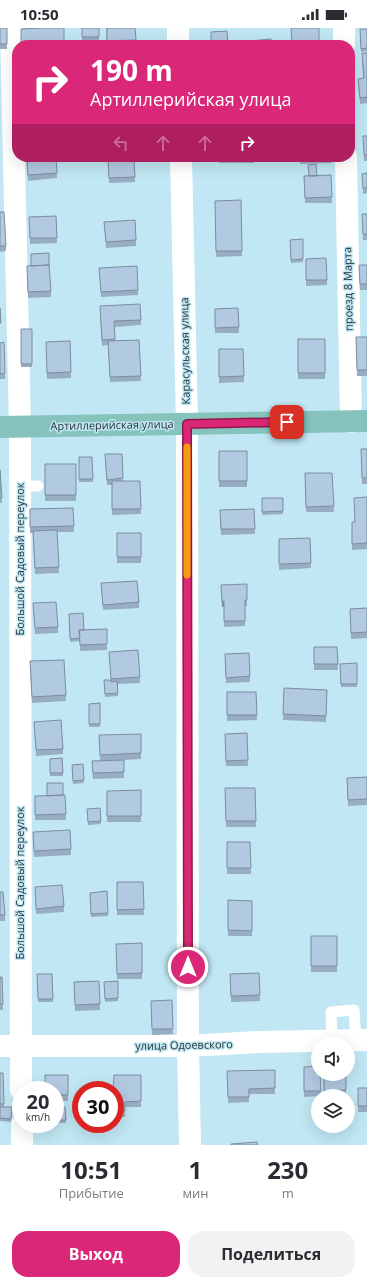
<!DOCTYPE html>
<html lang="ru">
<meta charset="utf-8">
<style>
:root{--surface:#fff;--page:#f2f2f3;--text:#2b2b33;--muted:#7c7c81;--accent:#db2777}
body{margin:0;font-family:"Open Sans",sans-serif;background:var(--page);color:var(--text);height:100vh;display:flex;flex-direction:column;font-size:15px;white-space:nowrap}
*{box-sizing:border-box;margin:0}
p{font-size:13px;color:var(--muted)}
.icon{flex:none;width:22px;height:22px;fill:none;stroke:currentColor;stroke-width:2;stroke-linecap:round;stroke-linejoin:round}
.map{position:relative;height:1117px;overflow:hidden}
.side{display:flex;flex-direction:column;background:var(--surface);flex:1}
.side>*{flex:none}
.top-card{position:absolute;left:12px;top:12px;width:343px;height:122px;border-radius:16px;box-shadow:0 4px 16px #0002;background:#db2777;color:#fff;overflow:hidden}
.tools{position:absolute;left:311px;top:1009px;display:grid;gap:8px}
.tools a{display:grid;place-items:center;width:44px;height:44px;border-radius:50%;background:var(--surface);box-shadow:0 4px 16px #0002;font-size:20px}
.speed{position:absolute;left:12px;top:1053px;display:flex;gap:8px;font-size:20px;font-weight:700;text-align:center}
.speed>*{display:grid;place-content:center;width:52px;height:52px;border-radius:50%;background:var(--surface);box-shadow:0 4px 16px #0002;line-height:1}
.speed small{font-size:10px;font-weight:400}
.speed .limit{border:6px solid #d22;background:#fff;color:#111}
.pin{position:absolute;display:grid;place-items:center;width:34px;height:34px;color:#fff;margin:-17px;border-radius:8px;box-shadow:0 2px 6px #0006}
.me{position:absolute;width:44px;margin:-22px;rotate:0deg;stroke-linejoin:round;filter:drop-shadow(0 0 3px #0008)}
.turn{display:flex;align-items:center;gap:14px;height:84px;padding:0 12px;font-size:18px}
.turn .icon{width:52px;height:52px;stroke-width:2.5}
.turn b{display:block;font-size:28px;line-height:34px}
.lanes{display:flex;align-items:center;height:38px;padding:0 12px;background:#0003;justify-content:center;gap:20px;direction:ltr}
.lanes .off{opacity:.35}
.eta{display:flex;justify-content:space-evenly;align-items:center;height:68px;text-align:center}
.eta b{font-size:24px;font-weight:700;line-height:28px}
.button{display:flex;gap:8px;margin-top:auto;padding:8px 12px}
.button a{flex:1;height:46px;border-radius:16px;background:var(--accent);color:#fff;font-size:16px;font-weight:700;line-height:46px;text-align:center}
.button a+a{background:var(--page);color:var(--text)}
.status{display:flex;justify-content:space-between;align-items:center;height:28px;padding:0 20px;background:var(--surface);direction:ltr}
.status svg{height:11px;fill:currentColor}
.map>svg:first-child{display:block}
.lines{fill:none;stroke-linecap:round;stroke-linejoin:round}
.service{stroke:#fff;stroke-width:11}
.minor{stroke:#fff;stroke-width:22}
.tertiary{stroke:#fff;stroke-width:22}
.primary{stroke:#85c3bc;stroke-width:22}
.wall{fill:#99adc2}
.shaded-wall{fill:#7d8d9e}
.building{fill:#b2c9e2;stroke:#7d8d9e}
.route-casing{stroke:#8e194d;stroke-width:10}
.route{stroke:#db2777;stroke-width:7}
.slow{stroke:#f59e0b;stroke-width:7}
.labels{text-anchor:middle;stroke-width:3;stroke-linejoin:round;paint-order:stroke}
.street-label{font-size:11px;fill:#27363b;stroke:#c0e7f3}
</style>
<div class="status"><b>10:50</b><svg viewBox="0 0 49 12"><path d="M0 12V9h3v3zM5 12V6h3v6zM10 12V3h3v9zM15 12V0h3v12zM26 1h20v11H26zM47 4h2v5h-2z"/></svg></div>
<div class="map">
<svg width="367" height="1117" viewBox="0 0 367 1117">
<rect width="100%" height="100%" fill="#c0e7f3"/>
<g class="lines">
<path class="service" d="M20,458H38
M332,1012L331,984L354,982L356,1012"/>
<path class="minor" d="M11,0L20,399L21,1062
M178,0V17
M344,0V17
M181,129L187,395L188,1018L190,1117
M346,129L351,394
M22,1096V1117"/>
<path class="tertiary" d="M0,1018H188L258,1014L367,1012"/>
<path class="primary" d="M0,399L367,393"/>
</g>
<path class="wall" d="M0,0H7V21H0Z
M64,0V17H21V1Z
M82,0H99V12H82Z
M106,0H135L136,17H107Z
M360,1H367V23L361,24Z
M227,3L228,17H211V4Z
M367,25V75L360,76L358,51H363L362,31Z
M363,108H367V133H364Z
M26,129H56L57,150L28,153Z
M219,129H254V135H219Z
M300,129H332V135L300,136Z
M134,131L135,154L109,155L108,132Z
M367,145V165L363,166L362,146Z
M331,147L332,175H305L304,148Z
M241,172L242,228L216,229L215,173Z
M0,184L6,218V223L0,224Z
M362,186H367V212H363Z
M56,188L57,215L30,216L29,189Z
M104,194L136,212V218L106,220Z
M303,211V234L291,235L290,212Z
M306,231L327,252V257L306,258Z
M367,237V262H360L359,243Z
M27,238L51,263V269L28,270Z
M99,240L138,262V267L101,269Z
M238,280L239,305H215V281Z
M100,284L141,292V297L115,299V313L139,312L141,353L110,354L108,317L102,318Z
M21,301H32V339H21Z
M356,309H367V348H357Z
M298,311H325V351H298Z
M70,313L71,350L47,351L46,314Z
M0,315L5,345V351H0Z
M219,321H243L244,354L219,355Z
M361,421H367V456H362Z
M219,423H247V459H219Z
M122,426L123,453H140L141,486L112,487V457H107L105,432Z
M79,429H92L93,454H79Z
M45,436H76V473H45Z
M0,442L2,475H0Z
M305,445H332L334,484H306Z
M367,469V521L352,522V494H355Z
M262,470H283V486L262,487Z
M73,480L74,504H57L59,545L35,546L33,505H30V481Z
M254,481L255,506L221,507L220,482Z
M117,505H141V535H117Z
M310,510L311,540L279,542V511Z
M101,555L139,574V580L103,582Z
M221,563L247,572V578H245V598L224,599V579H222Z
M33,575L58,599V605L35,606Z
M367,580V610L351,611L350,581Z
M69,586L84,602L107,601V622L80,623V613L70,614Z
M314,619H337L338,642H314Z
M109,624L140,649V655L118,656V668L105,669L104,652H111Z
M225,632L250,648V654L226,655Z
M357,635V659H341L340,636Z
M30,639L66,667V673L32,675Z
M284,660L327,662L326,694L283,692Z
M227,664H256L257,692L227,693Z
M100,675V699H89V676Z
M34,694L63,721V726L36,728Z
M247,705L248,738H226L225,706Z
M141,706V731L124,732V750L93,751L92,739L100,732L99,707Z
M62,730L63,748H50V731Z
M83,736L84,755L73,756L72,737Z
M367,749V777L348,778L347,750Z
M225,760H255L256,799H226Z
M141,762V794H107V763Z
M65,767L66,792H35V768Z
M100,780L101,796L88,797L87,781Z
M33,804L71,821V827L34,829Z
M227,814H250L251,846H227Z
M117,854H143L144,887H117Z
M35,859L64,878V884L36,886Z
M107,863L108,888L91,889L90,865Z
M0,864L5,887V893H0Z
M228,872L252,873V908H228Z
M311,908H337V944H311Z
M142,915V951H117L116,916Z
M259,945L260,973L231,974L230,946Z
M37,946H52L53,974H38Z
M0,949H2L3,982H0Z
M99,953L100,982L75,983L74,954Z
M118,953V973L105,974L104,954Z
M172,972L173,1006L152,1007L151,973Z
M304,1039L320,1046L321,1068L304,1069Z
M275,1042V1066H249V1074L228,1075L227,1043Z
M0,1045H3L4,1079H12L11,1094L0,1093Z
M323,1046H346V1068H324Z
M68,1047V1073H55V1062Z
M141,1047V1079H125V1089H115V1062Z
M358,1060H367V1084H358Z
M55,1079H65L66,1095H55Z"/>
<path class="shaded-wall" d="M224,573V579H222V574Z"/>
<path class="building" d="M0,0H7V16H0Z
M43,0H64V14L21,15V1Z
M82,0H99V9H82Z
M107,0H135L136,12L107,13Z
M291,0H319V17H292Z
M360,1H367V20L361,21Z
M227,3L228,16H211V4Z
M271,11V17H250V13Z
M362,25H367V69L360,70L358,51L364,50Z
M363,108H367V127H364Z
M27,129H56L57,145L28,147Z
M219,129H254L219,130Z
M300,129H332L300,130Z
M134,131L135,149L109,150L108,132Z
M316,136L317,148H309L308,137Z
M367,145V160H363L362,146Z
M331,147L332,169L305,170L304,148Z
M241,172L242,223H216L215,173Z
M0,184H4L6,218H0Z
M362,186H367V206H363Z
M56,188L57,210H30L29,189Z
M135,192L136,212L106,214L104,194Z
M303,211V231L291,232L290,212Z
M49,225V238V237L31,238V226Z
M326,230L327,252H306V231Z
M49,237L51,263L28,264L27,238Z
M359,237H367V256H360Z
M137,238L138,262L101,264L99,240Z
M140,276L141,292L114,293L115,311L102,312L100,278Z
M0,280L1,295H0Z
M238,280L239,299L215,300V281Z
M21,301H32V336H21Z
M356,309H367V342H357Z
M298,311H325V345H298Z
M139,312L141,348L110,349L108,313Z
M70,313L71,344L47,345L46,314Z
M4,314L5,345L0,346V315Z
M219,321H243L244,348L219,349Z
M361,421H367V450H362Z
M219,423H247V453H219Z
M105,426H122L123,450L107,452Z
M79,429H92L93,451H79Z
M45,436H76V467H45Z
M0,442L2,470H0Z
M305,445H332L334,478L306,479Z
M112,453H140L141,481H112Z
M367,469V515L352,516V494H355L354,470Z
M262,470H283V483L262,484Z
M73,480L74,498L30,499V481Z
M254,481L255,501H221L220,482Z
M57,502L59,539L35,540L33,503Z
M117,505H141V529H117Z
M310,510L311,535L279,536V511Z
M137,553L139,574L103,577L101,555Z
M247,556V572H245V593H224V573L222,574L221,557Z
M56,574L58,599L35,600L33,575Z
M367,580V604L351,605L350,581Z
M83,585L84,602H79L80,610L70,611L69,586Z
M107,601V616L80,617L79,602Z
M314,619H337L338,636H314Z
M138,622L140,649L111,651L109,624Z
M249,625L250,648L226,650L225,626Z
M64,632L66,667L32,669L30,633Z
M357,635V656H341L340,636Z
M104,652H111V654L117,653L118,665L105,666Z
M284,660L327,662L326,688L283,686Z
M227,664H256L257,687H227Z
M100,675V696H89V676Z
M61,692L63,721L36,722L34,694Z
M247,705L248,732L226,733L225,706Z
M141,706V725L100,727L99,707Z
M62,730L63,745H50V731Z
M124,732V744L93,745L92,733Z
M83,736L84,752L73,753L72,737Z
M367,749V771L348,772L347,750Z
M47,755H63V767L47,768Z
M225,760H255L256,793H226Z
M141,762V788H107V763Z
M65,767L66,786L35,787V768Z
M100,780L101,793L88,794L87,781Z
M70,802L71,821L34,823L33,804Z
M227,814H250L251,840H227Z
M117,854H143L144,881L117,882Z
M62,857L64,878L36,881L35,859Z
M107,863L108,885L91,886L90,865Z
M0,864H3L5,887H0Z
M228,872L252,873V903L228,902Z
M311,908H337V938H311Z
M142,915V945L117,946L116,916Z
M259,945L260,967L231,968L230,946Z
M37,946H52L53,971H38Z
M0,949H2L3,976H0Z
M99,953L100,976L75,977L74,954Z
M118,953V970L105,971L104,954Z
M172,972L173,1001H152L151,973Z
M318,1038V1046H320L321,1063H304V1039Z
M275,1042V1060L249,1061V1069H228L227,1043Z
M0,1045H3L4,1076H0Z
M324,1046H346V1062L324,1063Z
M45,1047H68V1067H55V1062H45Z
M114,1047H141V1073L125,1074V1083H115V1062H113Z
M358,1060H367V1078H358Z
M0,1079H12L11,1091L0,1090Z
M55,1079H65L66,1092H55Z
M257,1114L258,1117H231V1116Z"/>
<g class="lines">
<g class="route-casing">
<path id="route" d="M188,939L187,396L287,394"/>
</g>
<use href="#route" class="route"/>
<path class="slow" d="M187,419V547"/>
</g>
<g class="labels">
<g class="street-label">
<text transform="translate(348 261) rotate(-91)" y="4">проезд 8 Марта</text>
<text transform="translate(185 323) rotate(-91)" y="4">Карасульская улица</text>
<text transform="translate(112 397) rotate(-1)" y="4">Артиллерийская улица</text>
<text transform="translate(20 531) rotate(-90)" y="4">Большой Садовый переулок</text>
<text transform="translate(20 855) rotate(-90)" y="4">Большой Садовый переулок</text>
<text transform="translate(184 1017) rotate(-1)" y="4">улица Одоевского</text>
</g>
</g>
</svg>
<div class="tools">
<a><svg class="icon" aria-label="sound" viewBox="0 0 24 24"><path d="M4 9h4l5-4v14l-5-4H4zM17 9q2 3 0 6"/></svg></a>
<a><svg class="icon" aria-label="layers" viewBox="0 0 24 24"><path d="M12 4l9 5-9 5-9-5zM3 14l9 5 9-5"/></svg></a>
</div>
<div class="speed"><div>20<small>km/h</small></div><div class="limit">30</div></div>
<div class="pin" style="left:287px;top:394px;background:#d93025"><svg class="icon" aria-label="arrive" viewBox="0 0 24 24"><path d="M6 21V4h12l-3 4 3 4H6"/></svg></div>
<svg class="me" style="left:188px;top:939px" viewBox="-20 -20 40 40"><circle r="17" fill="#db2777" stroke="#fff" stroke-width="3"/><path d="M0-11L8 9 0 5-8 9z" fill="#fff"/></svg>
<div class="top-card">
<div class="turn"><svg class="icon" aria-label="right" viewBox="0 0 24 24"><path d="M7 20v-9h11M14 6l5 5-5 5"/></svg><div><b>190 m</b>Артиллерийская улица</div></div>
<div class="lanes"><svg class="icon off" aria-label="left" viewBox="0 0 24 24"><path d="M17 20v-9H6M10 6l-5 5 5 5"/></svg><svg class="icon off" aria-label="ahead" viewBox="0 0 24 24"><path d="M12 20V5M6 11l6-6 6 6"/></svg><svg class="icon off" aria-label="ahead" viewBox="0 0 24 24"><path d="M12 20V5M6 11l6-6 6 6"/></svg><svg class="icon" aria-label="right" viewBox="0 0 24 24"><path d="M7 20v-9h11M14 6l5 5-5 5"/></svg></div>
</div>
</div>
<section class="side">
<div class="eta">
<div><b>10:51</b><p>Прибытие</p></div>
<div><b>1</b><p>мин</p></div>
<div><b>230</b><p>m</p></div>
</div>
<div class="button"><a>Выход</a><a>Поделиться</a></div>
</section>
